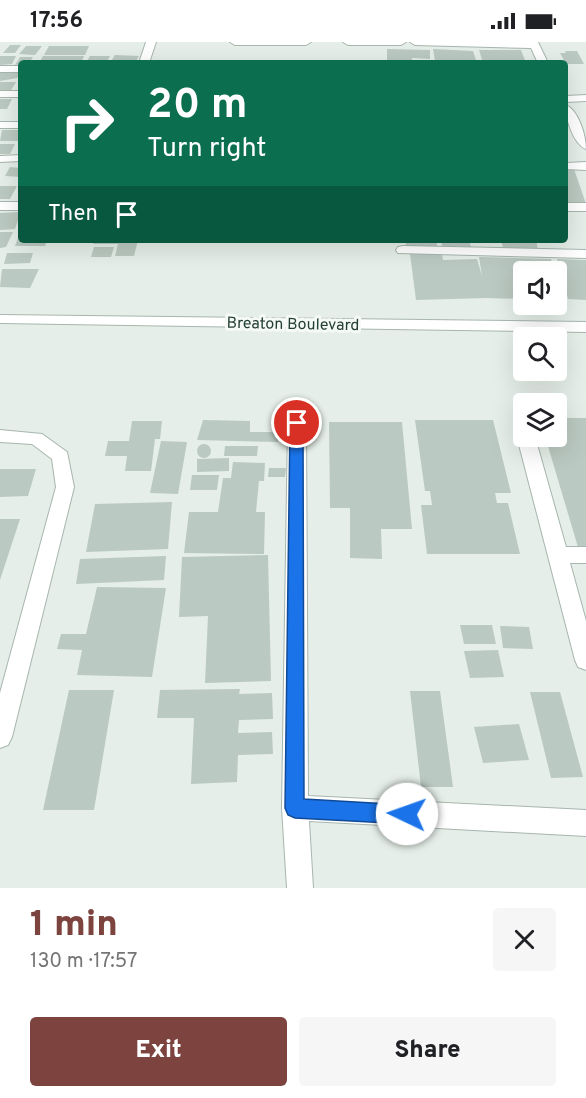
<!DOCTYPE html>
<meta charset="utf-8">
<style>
:root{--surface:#fff;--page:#f6f6f6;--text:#202124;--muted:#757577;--accent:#7d443f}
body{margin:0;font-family:Overpass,sans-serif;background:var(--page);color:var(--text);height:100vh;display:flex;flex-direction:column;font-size:22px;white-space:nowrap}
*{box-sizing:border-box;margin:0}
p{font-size:20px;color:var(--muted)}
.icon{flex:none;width:33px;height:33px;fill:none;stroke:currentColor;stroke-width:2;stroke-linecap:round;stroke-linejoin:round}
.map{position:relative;height:846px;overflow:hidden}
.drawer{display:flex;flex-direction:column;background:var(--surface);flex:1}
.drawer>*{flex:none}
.hud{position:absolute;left:18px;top:18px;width:550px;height:183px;border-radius:6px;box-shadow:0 6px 24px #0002;background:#0b6e4f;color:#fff;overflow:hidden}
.controls{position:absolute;left:513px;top:219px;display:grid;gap:12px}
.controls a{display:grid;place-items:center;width:54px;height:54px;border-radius:6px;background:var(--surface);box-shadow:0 6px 24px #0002;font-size:30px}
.pin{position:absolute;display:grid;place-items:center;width:51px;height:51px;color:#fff;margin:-26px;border:3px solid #fff;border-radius:50%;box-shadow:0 2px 6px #0007}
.me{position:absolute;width:66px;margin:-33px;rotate:273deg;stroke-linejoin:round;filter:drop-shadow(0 0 4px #0008)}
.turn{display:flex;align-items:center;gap:21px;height:126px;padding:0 30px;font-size:27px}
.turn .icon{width:78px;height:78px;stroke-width:2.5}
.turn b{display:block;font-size:42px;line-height:51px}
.then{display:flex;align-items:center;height:57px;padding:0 30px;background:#0003;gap:12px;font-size:22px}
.round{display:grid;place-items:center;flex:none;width:63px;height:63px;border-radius:6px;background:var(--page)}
.overview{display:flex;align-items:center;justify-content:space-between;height:102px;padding:0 30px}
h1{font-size:36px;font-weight:800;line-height:45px;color:var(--accent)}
.primary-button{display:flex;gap:12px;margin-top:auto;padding:12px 30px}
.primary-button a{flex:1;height:69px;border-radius:6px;background:var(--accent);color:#fff;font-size:24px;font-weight:800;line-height:69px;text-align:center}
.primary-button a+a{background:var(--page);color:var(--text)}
.status{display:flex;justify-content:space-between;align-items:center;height:42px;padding:0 30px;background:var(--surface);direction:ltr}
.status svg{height:16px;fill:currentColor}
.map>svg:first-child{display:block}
.building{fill:#bac9c1}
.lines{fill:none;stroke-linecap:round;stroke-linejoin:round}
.minor-casing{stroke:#a7b6ae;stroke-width:2}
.minor{fill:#fff;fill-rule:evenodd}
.route{fill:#1a73e8;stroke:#114b97;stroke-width:1.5}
.labels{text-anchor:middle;stroke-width:6;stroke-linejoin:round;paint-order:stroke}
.street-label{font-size:16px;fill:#243f34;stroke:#f5faf7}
</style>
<div class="status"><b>17:56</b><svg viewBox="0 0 49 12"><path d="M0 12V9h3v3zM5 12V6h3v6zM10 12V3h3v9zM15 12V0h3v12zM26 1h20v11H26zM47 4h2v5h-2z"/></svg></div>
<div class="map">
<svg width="586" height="846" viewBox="0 0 586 846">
<rect width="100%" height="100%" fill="#e5eee8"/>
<path class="building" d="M10,3H21L15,11H3Z
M26,4H42L35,13L19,12Z
M49,4H89L85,13H44Z
M387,7L430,8V17L412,16V21L387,20Z
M433,7L473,9L477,21L435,19Z
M479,8H521L526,21H483Z
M565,9H577L584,22H566L560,11H566Z
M115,13L139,14L135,21H110Z
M0,14H16L12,22L0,23Z
M43,14H84L81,21H39Z
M90,14H110L106,21H86Z
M20,15H33L29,21L15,23Z
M0,28H21V30L17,36L0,39Z
M0,40H16L10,50H0Z
M0,57H12L7,67H0Z
M2,88H21V99H0Z
M0,102H15L10,112H0Z
M10,125L21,126V135L5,134Z
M566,127H574L586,162H566Z
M0,144H17L10,157H0Z
M21,170L15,187L0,188V171Z
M0,190H13L6,205L0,206Z
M19,193H21V198H47L45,204H15Z
M95,198H138L134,214H115L118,202H93Z
M405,198H436L438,207H419L418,204H406Z
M441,198H469L471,205L442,204Z
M501,198H536L538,208L503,206Z
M94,205H114L111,215H91Z
M7,211H33L30,221L4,222Z
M410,212H442L443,218L477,217L482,234L479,215L551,217L555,230H524V257L486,256L416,258Z
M557,217L586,218V258L568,257Z
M2,227H39L30,246L0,245Z
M556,376H586V512H580L545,394H556Z
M203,378L250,379V390H278V400L197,398Z
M415,378H493L511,451H495L497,461H508L520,512H427L421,463H432L430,449H425Z
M132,379H162L160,397H155L151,429H125L127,414H105L108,399H129Z
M329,380H402L412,487H381L382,517L350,516V466H330Z
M161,399L187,400L178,452L150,451Z
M197 409a7 7 0 1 1 14 0a7 7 0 1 1-14 0Z
M225,404H258L257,414H224Z
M229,416V429L197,430V417Z
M233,420L265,421L264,439H259L256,470H265L264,512L184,511L189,470H218L223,436H231Z
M269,426H286L285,435H268Z
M0,427H36L28,454L0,455Z
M192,433H219L217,448H190Z
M172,460L168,507L86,510L95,462Z
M0,477H20L0,538Z
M268,513L271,639L205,641L208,574L179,575L182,515Z
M166,514L164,538L76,542L80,517Z
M97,545L166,546L152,635L77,633L82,608L57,607L61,592H86Z
M460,583H492L496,602H464Z
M500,584L529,585L533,607L503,606Z
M498,608L504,635L470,636L464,609Z
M240,647L239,652L272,651L273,677L239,678L238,691L272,690L273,712L238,713L237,740L191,742L194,676H157L160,648Z
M69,648H114L94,768H43Z
M410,649H440L453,745H421Z
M530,650H560L583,735L551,736Z
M519,682L529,718L483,721L474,685Z"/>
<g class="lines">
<g class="minor-casing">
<path id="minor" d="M146,0H156L149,21H139Z
M230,0H311L306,3H235Z
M343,0H406L401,3H348Z
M410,0H538L548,21H538L531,6L415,3Z
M0,24H21V30H0Z
M0,49H21V55H0Z
M586,53V59L566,60V54Z
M566,63C579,69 586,94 586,107C573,102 565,75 566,63Z
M0,80H21V86H0Z
M21,113V119L0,120V114Z
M586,120V128L566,127V121Z
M0,160H21V168H0Z
M566,161H586V169H566Z
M403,204L586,208V216L398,211L396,208L398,205Z
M0,273L586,280V290L0,281Z
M297,375L303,377L306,381L308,754L586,768V794L309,779L313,846H287L282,766L288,381L291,377Z
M0,388L42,392L67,410L74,445L12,695L8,703L0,706V651L56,445L52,417L32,402L0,400Z
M524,390V394L535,395L566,505H586V521H570L586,579V628L578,625L575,618L517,395Z"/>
</g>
<use href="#minor" class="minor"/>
</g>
<path class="route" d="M297,376L303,381L304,757L407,763L414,765L416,772L414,779L407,782L295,776L288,773L285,766L290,381Z"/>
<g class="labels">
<g class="street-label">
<text transform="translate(293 281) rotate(1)" y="6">Breaton Boulevard</text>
</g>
</g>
</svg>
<div class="controls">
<a><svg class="icon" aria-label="sound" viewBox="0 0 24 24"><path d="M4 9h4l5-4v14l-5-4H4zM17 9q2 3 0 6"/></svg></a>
<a><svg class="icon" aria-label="search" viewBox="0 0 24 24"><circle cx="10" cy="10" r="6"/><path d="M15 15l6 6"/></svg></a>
<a><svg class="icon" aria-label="layers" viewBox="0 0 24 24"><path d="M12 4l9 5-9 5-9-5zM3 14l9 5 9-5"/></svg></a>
</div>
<div class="pin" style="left:297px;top:381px;background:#d93025"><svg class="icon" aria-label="arrive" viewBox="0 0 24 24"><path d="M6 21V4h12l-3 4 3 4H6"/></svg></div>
<svg class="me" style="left:407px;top:772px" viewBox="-20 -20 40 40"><circle r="19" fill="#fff"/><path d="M0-13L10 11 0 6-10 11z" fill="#1a73e8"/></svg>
<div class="hud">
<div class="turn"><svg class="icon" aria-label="right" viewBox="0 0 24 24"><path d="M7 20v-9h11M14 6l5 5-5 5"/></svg><div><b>20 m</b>Turn right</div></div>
<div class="then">Then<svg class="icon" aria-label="arrive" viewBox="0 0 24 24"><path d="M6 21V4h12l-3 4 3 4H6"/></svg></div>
</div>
</div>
<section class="drawer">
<div class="overview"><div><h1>1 min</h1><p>130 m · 17:57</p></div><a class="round"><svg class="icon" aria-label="close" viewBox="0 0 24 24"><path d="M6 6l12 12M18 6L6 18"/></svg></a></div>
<div class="primary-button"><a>Exit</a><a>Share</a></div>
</section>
